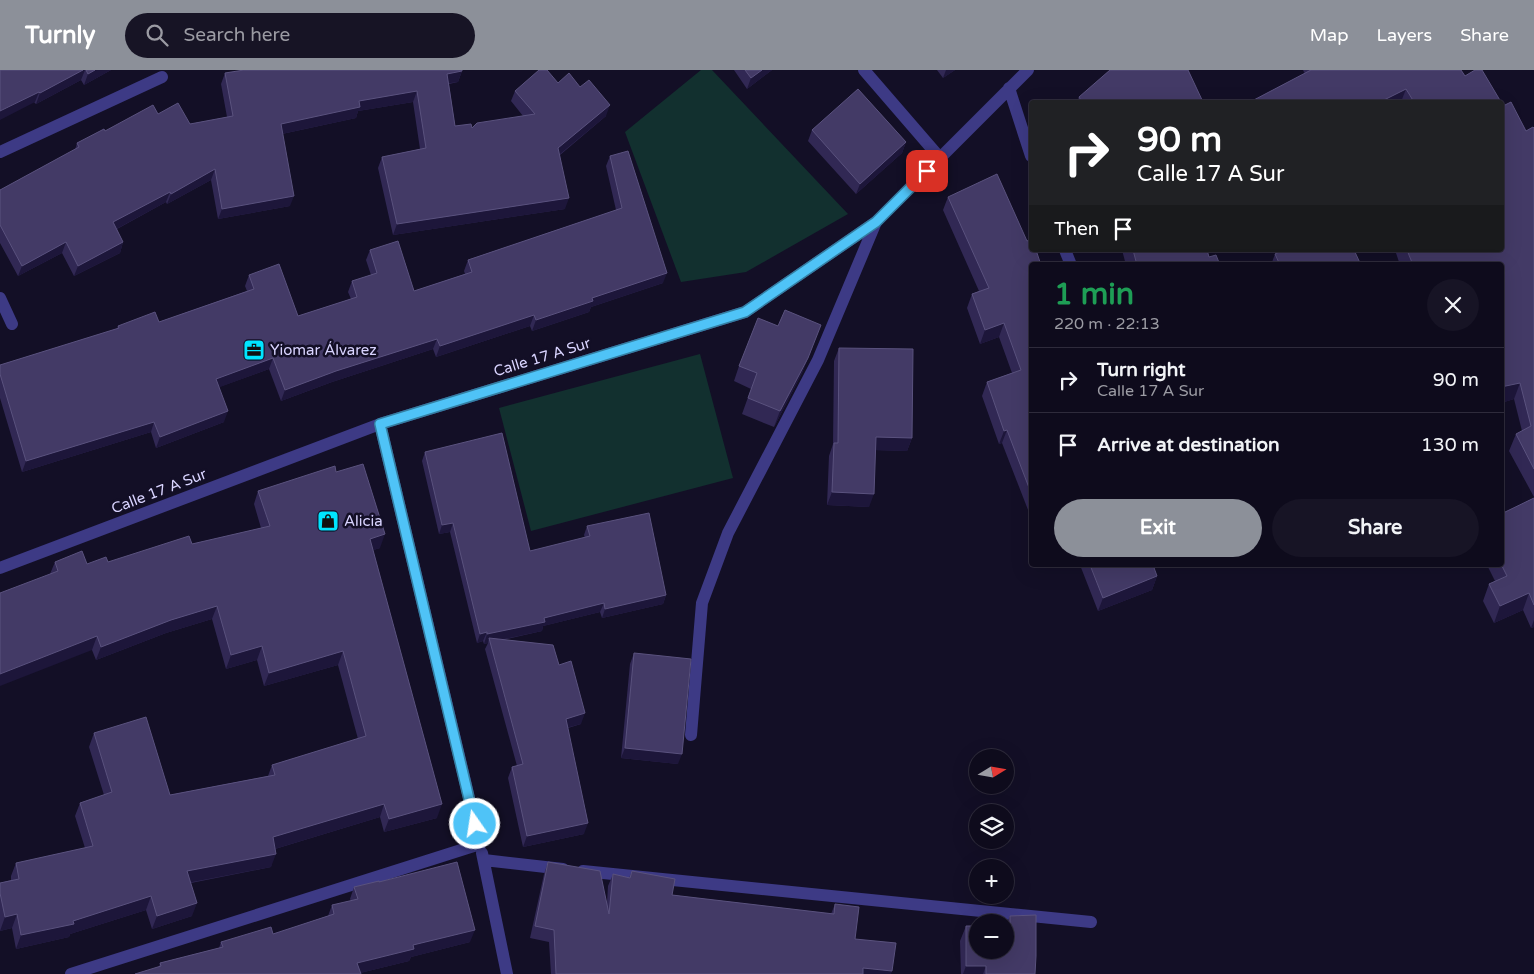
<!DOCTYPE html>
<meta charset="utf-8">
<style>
:root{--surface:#0e0b1c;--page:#171425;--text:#f1f3f6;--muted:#9b9ba3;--line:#2e2b3b;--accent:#8c9099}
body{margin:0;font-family:"Varela Round",sans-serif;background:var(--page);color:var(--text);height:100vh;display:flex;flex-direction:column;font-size:19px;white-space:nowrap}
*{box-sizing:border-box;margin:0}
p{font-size:16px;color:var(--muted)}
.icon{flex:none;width:28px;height:28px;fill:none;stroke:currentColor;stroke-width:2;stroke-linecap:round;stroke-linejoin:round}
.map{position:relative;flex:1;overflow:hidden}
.sheet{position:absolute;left:1029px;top:192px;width:475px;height:305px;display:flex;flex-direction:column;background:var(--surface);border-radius:5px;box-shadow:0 5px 20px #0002,0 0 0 1px var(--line)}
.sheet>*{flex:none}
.guide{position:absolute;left:1029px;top:30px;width:475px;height:152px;border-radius:5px;box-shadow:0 5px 20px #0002,0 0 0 1px var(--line);background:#202124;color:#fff;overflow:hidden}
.needle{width:32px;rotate:79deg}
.controls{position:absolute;left:969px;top:679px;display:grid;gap:10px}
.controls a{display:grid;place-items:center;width:45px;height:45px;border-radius:50%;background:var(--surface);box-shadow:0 5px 20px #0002,0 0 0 1px var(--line);font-size:25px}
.pin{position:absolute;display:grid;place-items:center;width:42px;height:42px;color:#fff;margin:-21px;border-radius:10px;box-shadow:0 2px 8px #0006}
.me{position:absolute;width:55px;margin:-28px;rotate:347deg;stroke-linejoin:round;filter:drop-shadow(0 0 4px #0008)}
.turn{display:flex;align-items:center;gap:18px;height:105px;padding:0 25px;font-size:22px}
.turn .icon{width:65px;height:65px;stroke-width:2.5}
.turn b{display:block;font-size:35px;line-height:42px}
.then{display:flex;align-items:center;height:48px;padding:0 25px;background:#0003;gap:10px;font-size:19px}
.round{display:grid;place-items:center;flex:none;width:52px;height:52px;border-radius:26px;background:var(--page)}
.summary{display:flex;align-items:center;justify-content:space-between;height:85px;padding:0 25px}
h1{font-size:30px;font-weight:700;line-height:38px;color:#1e9e55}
.button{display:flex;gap:10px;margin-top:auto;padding:10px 25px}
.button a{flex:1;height:58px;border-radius:30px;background:var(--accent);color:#fff;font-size:20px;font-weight:700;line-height:58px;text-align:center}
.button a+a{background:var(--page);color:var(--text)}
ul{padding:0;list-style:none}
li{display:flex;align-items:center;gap:15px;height:65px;padding:0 25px;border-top:1px solid var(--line)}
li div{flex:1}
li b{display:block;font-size:19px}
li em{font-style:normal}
header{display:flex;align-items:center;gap:30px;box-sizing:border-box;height:70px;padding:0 25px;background:var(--accent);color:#fff}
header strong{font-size:24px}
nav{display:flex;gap:28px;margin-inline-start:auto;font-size:18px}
.search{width:350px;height:45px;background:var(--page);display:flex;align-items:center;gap:12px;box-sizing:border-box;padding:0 18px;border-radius:28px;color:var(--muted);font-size:19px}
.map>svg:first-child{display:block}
.green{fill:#12302f}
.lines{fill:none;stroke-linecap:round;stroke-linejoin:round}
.service{stroke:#3d3a85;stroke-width:12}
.minor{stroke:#3d3a85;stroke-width:12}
.wall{fill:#312854}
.shaded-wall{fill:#1d163a}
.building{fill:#433a66;stroke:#5a527e}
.route-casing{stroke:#337fa1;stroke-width:12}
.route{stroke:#4fc3f7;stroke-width:9}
.labels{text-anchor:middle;stroke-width:5;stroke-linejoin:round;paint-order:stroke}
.poi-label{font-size:15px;fill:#d9d4ff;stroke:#130f26;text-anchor:start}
.street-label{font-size:15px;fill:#d9d4ff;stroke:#130f26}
</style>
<header>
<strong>Turnly</strong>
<div class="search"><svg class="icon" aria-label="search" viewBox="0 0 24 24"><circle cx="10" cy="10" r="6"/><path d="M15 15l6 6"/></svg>Search here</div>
<nav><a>Map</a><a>Layers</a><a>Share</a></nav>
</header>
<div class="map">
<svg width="1534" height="904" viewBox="0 0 1534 904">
<rect width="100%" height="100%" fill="#130f26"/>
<path class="green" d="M701,0H712L848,144L746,202L681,212L625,62Z
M700,284L733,408L531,461L499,338Z"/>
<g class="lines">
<path class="service" d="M691,665L702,533L728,463L818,290L876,152"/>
<path class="minor" d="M864,0L940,88
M1009,18L1031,86
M0,82L162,7
M1065,180L1071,195
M0,228L12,254
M0,498L380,354L745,242L876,152L1028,0
M482,783L507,904
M484,790L563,799
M583,801L1091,852
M71,904L480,774L380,354"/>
</g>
<path class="wall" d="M0,0H111L84,15L81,10L36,34Z
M734,0H772L747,19Z
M937,0H955L943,8Z
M1303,0H1461L1465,6L1501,32H1250L1305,4Z
M462,1L458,12L449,14L455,56L472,58L523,46L511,31L515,21L558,13L606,46L560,85L565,139L393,165L378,98L382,87L420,79L413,32L358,41L356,48L282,64L290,136L218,149L211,110L167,134L166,132L117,159L123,172L120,183L74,206L62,183L18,206L0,173V120L75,80L77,73L105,61L158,44L190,54L227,47L221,14L225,3Z
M1079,27L1203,32H1077Z
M1503,36L1526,61L1534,58V427L1509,381L1516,364L1522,361L1514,329L1501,333V195H1400L1395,180H1501Z
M812,60L906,72L902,83L856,124L808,71Z
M610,86L663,213L591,237L589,242L532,261L530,256L436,287L433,279L332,312L281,331L269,299L219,317L224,352L156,378L151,362L22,402L0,328V295L117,259L118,256L159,252L247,221L245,216L249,205L298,246L351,229L348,222L352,211L371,205L366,190L370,180L414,221L465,204L464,201L468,190L616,140L606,96Z
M948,127L1031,195V444L1030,445L1002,373L999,374L982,326L987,312L1012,303L999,267L980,274L967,238L972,224L979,221L943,140Z
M1122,180H1207L1209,187L1220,195H1126Z
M1275,184L1361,195H1271Z
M815,270L802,303L774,357L742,344L751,319L734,311L739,296Z
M839,278L912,368L907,381L875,380L869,437L827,435L829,386L833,374L834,291Z
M425,382L530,481L585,468L584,465L587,456L666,525L663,534L602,548L600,542L543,556L542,561L502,570L559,595L581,654L568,658L584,764L523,777L508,708L512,697L517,696L485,579L488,573L484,574L483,571L477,573L450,462L439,464L422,391Z
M336,402L380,478L373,480L437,748L384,762L380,747L275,779L271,797L191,813L192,846L152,859L146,840L70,864L69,867L16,879L12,858L0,861V813L11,810V806L16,793L85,778L75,746L80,733L104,725L89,677L94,663L170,725L268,706L272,695L358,669L338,595L264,616L257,590L226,599L212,549L166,563L96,590L92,580L50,504L55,492L87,494L108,492L192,474L261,458L254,434L258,421Z
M1534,428V557L1531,558L1523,540L1494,553L1483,531L1489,514L1495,511L1487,495H1501V444Z
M1080,495H1153L1157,506L1152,520L1098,541Z
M634,583L678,694L621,688L630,594Z
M548,792L607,833L608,816L613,804L629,808L632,801L672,825L831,844L835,834L855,869L891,904H551L549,872L530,868L544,804Z
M379,812L470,872L411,887L409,891L360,903L159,897L160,893L219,878L221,872L273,864L328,846L332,835L351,831L350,829L354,817Z
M1010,846L1035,904H961L960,871L966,856L1006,855Z"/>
<path class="shaded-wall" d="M83,0H85L81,10L36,34L40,23Z
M95,0H111L84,15L88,4Z
M762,0H772L747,19L751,8Z
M946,0H955L943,8Z
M462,1L458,12L443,14L447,4Z
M1406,19L1401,32H1380Z
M417,21L413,32L358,41L356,48L277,65L281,54L359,31Z
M39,22L35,32L0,50V41Z
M610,35L606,46L554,89L558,78Z
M906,72L902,83L856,124L860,114Z
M215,99L211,110L167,134L171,124Z
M170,122L166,132L109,163L113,152Z
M294,126L290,136L218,149L222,139Z
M569,128L565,139L393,165L397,154Z
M66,172L62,183L18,206L22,196Z
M123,172L120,183L74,206L78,196Z
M1040,192L1039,195H1033L1034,194Z
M667,203L663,213L591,237L589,242L532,261L536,250L592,228Z
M534,245L530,256L436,287L440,276Z
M1004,253L999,267L980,274L985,260Z
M821,255L802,303L774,357L780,341Z
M437,269L433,279L332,312L281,331L285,320L336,301Z
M273,288L269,299L212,320L216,309Z
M1520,313L1514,329L1501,333V317Z
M228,341L224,352L156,378L160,367Z
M154,352L151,362L22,402L26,391Z
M1007,360L1002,373L999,374L1004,361Z
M876,367L912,368L907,381L871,380Z
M832,422L874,424L869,437L827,435Z
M453,453L450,462L439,464L442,455Z
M385,464L380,478L365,483L370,469Z
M1157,506L1152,520L1098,541L1103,528Z
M1529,523L1523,540L1494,553L1500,536Z
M666,525L663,534L602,548L605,539Z
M604,533L600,542L543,556L542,561L490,572L489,568L488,573L484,574L487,564L544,548Z
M217,536L212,549L166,563L96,590L101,577L171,550Z
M1534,550V557L1531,558Z
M487,562L483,571L477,573L480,564Z
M97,566L92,580L0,616V604Z
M262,576L257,590L226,599L231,585Z
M343,581L338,595L264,616L269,603Z
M585,643L581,654L562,659L566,649Z
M625,678L682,684L678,694L621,688Z
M384,734L380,747L268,781L273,767Z
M442,734L437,748L384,762L389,749Z
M588,753L584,764L523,777L527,766Z
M276,784L271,797L182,814L187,801Z
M151,826L146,840L70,864L69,867L16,879L21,865L73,851Z
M197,833L192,846L152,859L157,846Z
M17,844L12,858L0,861L5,847Z
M475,860L470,872L411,887L409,891L356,904L357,893L413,875Z
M966,896H986L983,904H963Z
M863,898L892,901L891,904H861Z"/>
<path class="building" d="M0,0H83L40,23L39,22L0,41Z
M86,0H95L88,4Z
M244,0H462V1L447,4L455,56L471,54L472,58L477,53L535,44L515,21L539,0H547L558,13L569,3L580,17L589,10L610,35L558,78L569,128L397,154L382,87L426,78L417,21L359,31L360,37L281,54L294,126L222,139L215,99L171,124L170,122L113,152L123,172L78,196L66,172L22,196L0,155V120L79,77L77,73L104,59L105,61L153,35L158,44L178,33L190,54L233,46L225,3Z
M745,0H762L751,8Z
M1110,0H1188L1203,32H1082L1079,27Z
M1311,0H1461L1465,6L1475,0H1482L1501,32H1414L1406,19L1380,32H1250Z
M858,19L906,72L860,114L812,60Z
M1511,32L1526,61L1533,57L1534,58V399L1516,364L1531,356L1520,313L1501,317V195H1413L1407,180H1501V33L1503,36Z
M628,81L667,203L592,228L593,231L536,250L534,245L440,276L437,269L336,301L285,320L273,288L216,309L228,341L160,367L154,352L26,391L0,304V295L119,258L118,256L155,242L159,252L254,219L249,205L279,194L298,246L357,227L352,211L377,203L370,180L398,171L414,221L472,202L468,190L622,138L610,86Z
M997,104L1027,171L1031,169V180H1036L1040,192L1034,194V195H1031V423L1007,360L1004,361L987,312L1021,300L1004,253L985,260L972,224L989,218L948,127Z
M1133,180H1207L1209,187L1216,185L1220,195H1137Z
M1283,180H1354L1361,195H1280L1275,184Z
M785,240L821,255L808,288L780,341L748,328L757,303L739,296L758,248L778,256Z
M839,278L913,279L912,368L876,367L874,424L832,422L834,373H838Z
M502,363L530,481L590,466L587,456L649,443L666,525L605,539L604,533L544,548L545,552L487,564V562L480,564L453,453L442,455L425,382Z
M363,394L385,464L370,469L442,734L389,749L384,734L273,767L276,784L187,801L197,833L157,846L151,826L73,851L74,854L21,865L17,844L5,847L0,823V813L19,809L16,793L93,776L80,733L112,722L94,663L146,647L170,725L275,705L272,695L366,666L343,581L269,603L262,576L231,585L217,536L171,550L101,577L97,566L0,604V523L58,501L55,492L82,481L87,494L106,487L108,492L189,466L192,474L270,456L258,421L335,396L336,402Z
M1534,428V535L1529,523L1500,536L1489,514L1507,506L1501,494V444Z
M1090,495H1153L1157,506L1103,528Z
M489,568L553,575L559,595L571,591L585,643L566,649L588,753L527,766L512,697L523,694Z
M634,583L691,589L682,684L625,678Z
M457,792L475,860L413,875L414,879L357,893L361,904H135L161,896L160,893L223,877L221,872L271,857L273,864L334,844L332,835L358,829L354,817L379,811V812Z
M548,792L600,801L609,844L613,804L630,808L632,801L675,809L672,825L834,844L835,834L859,837L855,869L896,873L892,901L863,898V904H556L554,860L535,856Z
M1036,845V886L1035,904H986V896H966V856H978V880H1005V855H1010V846Z"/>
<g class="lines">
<g class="route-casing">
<path id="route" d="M475,754L380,354L745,242L876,152L927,101"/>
</g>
<use href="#route" class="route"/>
</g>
<defs>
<g id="office-square" transform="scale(1.125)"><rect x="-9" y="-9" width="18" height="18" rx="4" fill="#00e5ff" stroke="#130f26"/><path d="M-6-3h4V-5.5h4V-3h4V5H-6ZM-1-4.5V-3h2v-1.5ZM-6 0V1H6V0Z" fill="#111"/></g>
<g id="shop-square" transform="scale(1.125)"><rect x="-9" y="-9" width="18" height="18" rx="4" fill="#00e5ff" stroke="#130f26"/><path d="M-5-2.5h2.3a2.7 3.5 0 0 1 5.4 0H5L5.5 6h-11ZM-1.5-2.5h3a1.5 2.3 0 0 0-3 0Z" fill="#111"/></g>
</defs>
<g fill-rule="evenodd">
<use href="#office-square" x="254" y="280"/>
<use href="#shop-square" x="328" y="451"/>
</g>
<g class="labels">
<g class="poi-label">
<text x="270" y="285">Yiomar Álvarez</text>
<text x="344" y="456">Alicia</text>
</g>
<g class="street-label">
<text transform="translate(542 287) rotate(-17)" y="5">Calle 17 A Sur</text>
<text transform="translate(159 421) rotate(-21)" y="5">Calle 17 A Sur</text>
</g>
</g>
</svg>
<div class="controls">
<a><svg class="needle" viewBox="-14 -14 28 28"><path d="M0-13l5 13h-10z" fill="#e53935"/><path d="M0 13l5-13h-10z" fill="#9b9ba3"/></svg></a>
<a><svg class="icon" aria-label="layers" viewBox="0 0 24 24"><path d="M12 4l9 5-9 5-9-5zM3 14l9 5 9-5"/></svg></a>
<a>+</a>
<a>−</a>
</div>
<div class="pin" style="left:927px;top:101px;background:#d93025"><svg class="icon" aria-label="arrive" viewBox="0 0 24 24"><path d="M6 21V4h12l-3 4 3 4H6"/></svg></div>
<svg class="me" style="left:475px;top:754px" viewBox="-20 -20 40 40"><circle r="17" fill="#4fc3f7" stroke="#fff" stroke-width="3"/><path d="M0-11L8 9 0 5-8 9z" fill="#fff"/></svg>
<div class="guide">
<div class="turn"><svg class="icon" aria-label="right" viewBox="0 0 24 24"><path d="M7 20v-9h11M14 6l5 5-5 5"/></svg><div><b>90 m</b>Calle 17 A Sur</div></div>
<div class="then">Then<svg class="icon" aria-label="arrive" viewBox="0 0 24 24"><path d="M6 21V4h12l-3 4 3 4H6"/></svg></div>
</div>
<section class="sheet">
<div class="summary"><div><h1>1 min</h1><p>220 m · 22:13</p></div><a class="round"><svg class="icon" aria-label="close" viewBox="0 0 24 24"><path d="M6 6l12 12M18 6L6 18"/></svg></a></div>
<ul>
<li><svg class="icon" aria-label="right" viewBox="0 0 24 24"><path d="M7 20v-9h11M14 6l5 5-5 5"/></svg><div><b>Turn right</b><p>Calle 17 A Sur</p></div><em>90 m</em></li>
<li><svg class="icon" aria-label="arrive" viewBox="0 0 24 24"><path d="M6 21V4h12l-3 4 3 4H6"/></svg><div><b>Arrive at destination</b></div><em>130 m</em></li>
</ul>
<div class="button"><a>Exit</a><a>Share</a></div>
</section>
</div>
